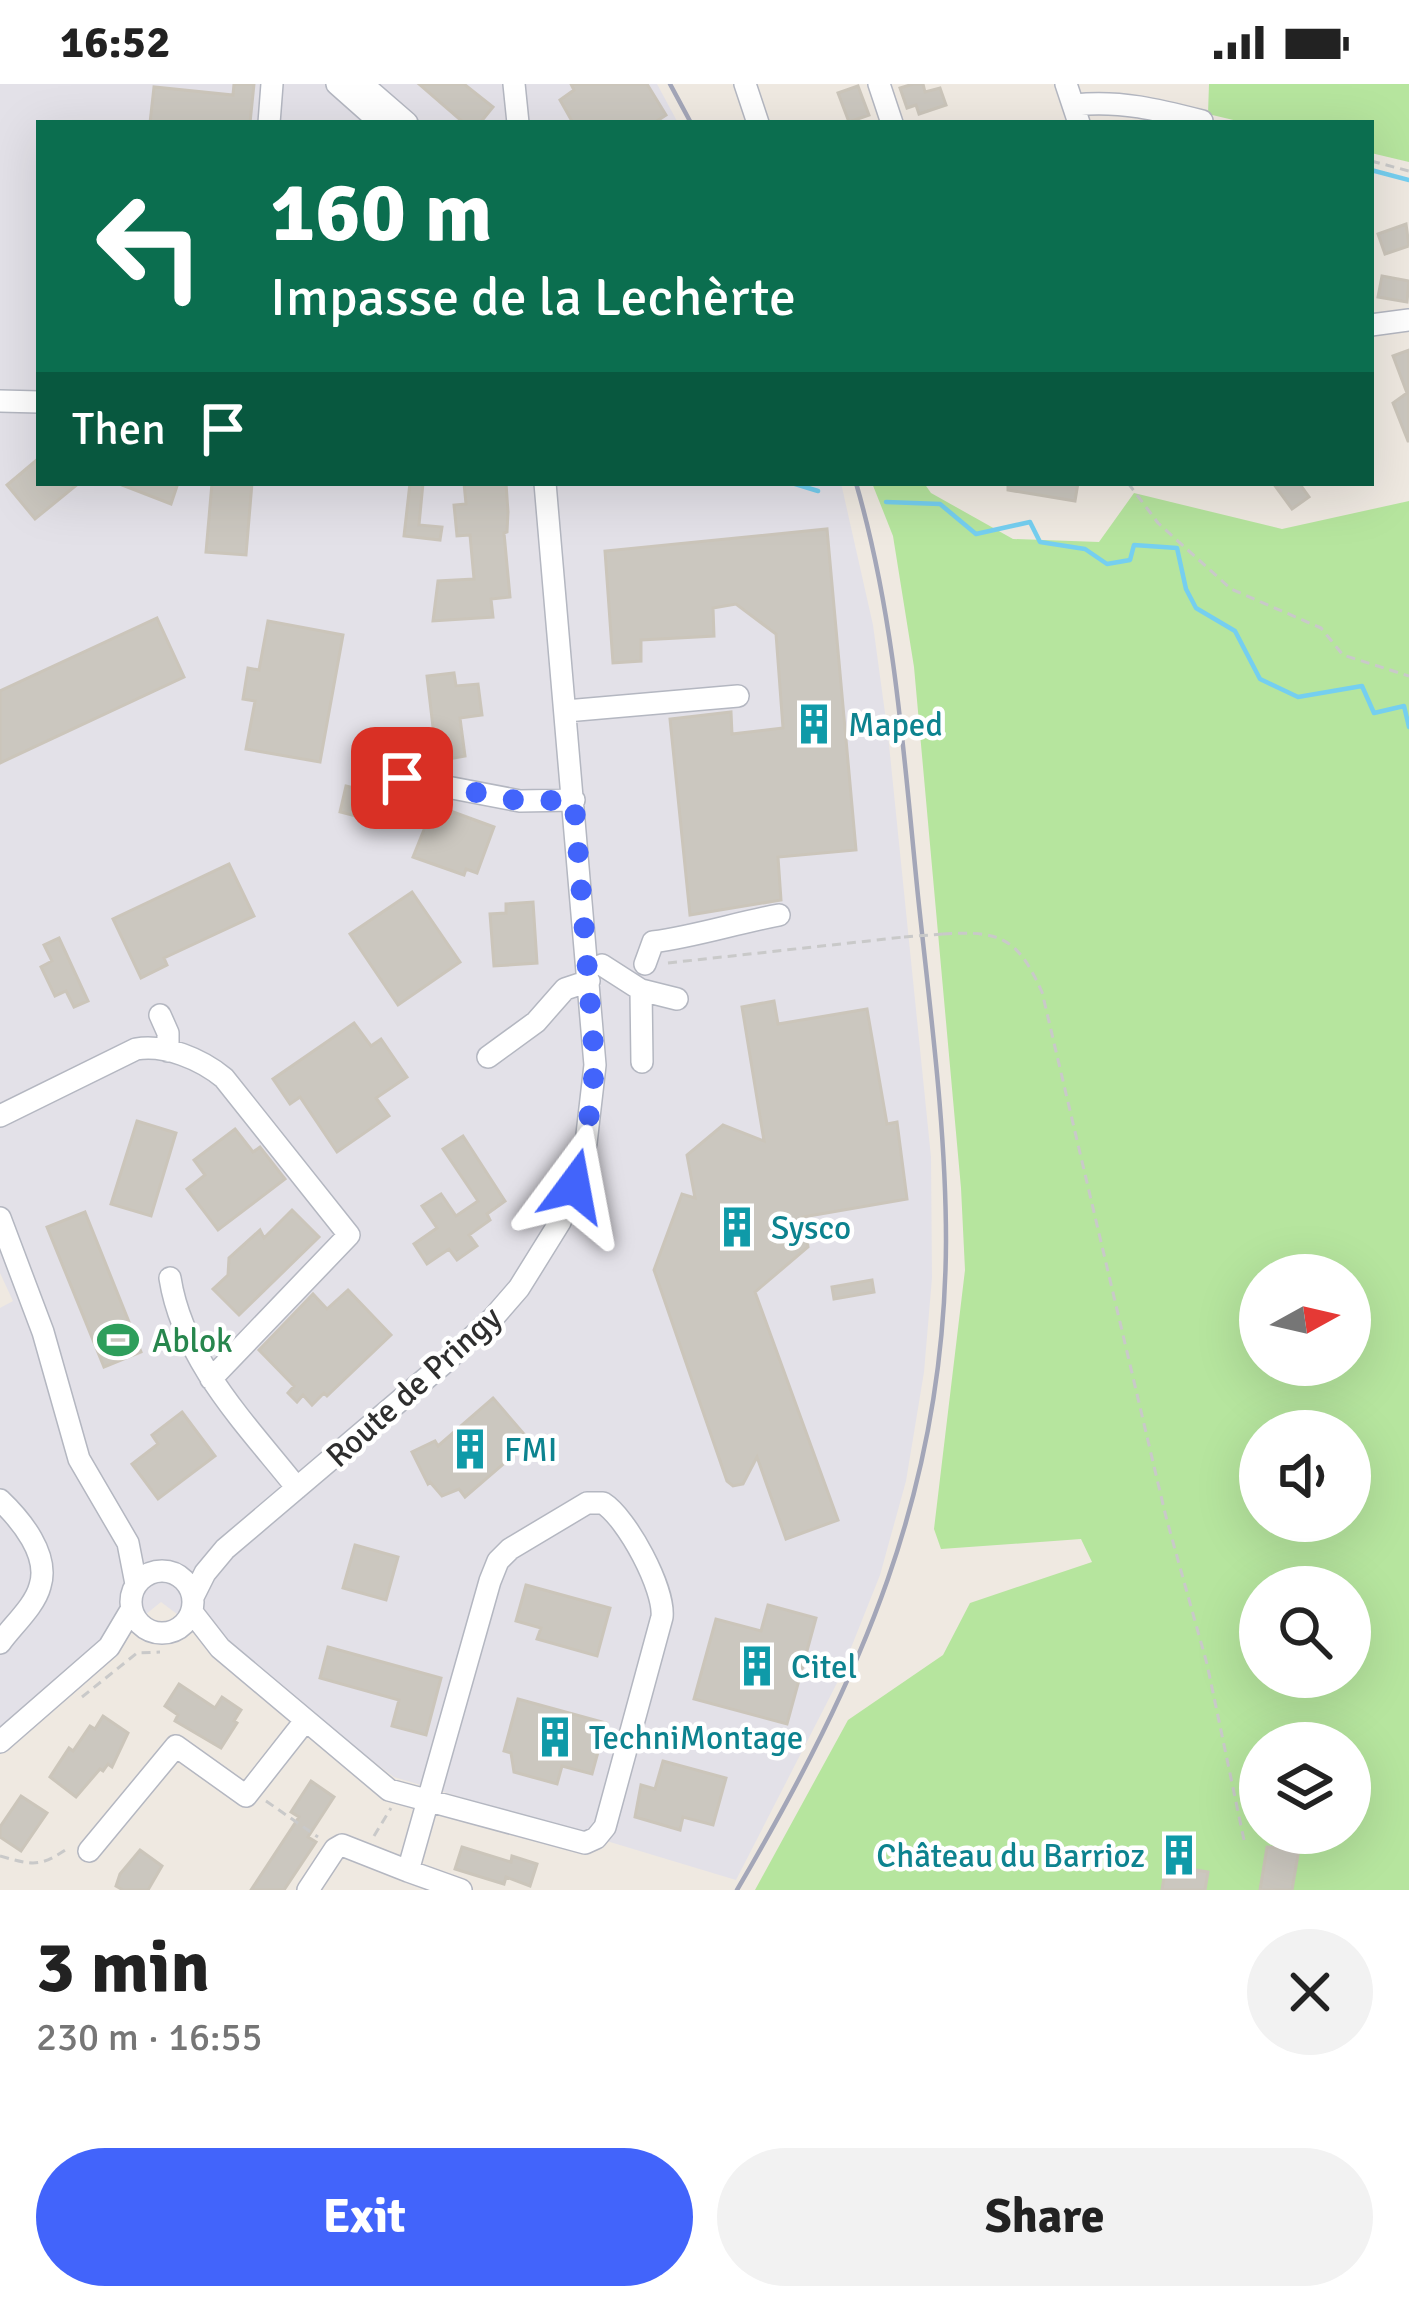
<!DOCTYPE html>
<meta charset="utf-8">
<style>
:root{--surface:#fff;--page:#f2f2f2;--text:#222;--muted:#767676;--accent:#4264fb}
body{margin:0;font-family:Signika,sans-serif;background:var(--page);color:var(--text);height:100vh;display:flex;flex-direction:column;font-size:45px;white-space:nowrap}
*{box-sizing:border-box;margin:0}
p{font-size:39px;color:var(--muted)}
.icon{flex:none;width:66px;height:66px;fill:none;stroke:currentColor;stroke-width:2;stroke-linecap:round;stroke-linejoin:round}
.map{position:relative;height:1806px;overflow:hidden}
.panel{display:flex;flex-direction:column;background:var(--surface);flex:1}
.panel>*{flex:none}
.hud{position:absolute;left:36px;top:36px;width:1338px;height:366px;border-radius:0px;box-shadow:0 12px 48px #0002;background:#0b6e4f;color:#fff;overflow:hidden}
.needle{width:78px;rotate:82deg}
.tools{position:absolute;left:1239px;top:1170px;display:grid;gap:24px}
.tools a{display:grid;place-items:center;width:132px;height:132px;border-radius:50%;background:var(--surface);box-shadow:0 12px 48px #0002;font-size:60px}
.pin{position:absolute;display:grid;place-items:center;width:102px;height:102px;color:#fff;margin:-51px;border-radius:24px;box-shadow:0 6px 18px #0006}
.me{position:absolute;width:132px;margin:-66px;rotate:13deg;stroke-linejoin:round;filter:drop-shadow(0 0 9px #0008)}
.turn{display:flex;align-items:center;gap:42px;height:252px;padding:0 36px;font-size:54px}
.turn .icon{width:156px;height:156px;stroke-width:2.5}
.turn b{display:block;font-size:84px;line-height:102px}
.then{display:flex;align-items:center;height:114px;padding:0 36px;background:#0003;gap:24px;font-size:45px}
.round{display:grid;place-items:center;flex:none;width:126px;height:126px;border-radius:63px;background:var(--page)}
.summary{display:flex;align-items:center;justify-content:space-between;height:204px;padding:0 36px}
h1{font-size:72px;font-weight:700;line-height:90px}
.button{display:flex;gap:24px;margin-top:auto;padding:24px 36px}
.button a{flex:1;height:138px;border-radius:72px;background:var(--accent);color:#fff;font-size:48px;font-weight:700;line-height:138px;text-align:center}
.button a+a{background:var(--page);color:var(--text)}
.status{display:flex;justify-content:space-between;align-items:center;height:84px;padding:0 60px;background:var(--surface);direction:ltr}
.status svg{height:33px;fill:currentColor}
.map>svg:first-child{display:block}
.industrial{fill:#e3e1e8}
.green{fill:#b6e59e;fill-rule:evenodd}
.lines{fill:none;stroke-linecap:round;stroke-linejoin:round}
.stream{stroke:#75cff0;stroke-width:4.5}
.building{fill:#cbc7bf;stroke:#cbc5ba;stroke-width:3}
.minor-casing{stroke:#b4b7c1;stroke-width:24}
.path{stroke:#c9c9c9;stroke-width:3;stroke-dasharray:9 6;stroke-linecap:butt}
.minor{stroke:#fff;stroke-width:21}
.rail{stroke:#a3a6b8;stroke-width:4.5}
.path-bridge{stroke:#c9c9c9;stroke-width:3;stroke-dasharray:9 6;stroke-linecap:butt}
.route{stroke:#4264fb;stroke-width:21;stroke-dasharray:0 37.8}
.labels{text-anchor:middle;stroke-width:9;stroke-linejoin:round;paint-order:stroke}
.culture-label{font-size:33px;fill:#0d838f;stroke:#fff;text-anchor:start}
.leisure-label{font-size:33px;fill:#27864d;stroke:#fff;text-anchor:start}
.street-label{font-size:33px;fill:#2e2e2e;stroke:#fff}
</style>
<div class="status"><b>16:52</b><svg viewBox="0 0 49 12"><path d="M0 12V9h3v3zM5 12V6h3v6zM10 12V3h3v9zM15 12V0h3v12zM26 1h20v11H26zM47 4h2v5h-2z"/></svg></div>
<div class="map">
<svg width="1409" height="1806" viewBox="0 0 1409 1806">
<rect width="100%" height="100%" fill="#efe9e1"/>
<path class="industrial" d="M0,0H657L678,39H39V399H841L873,541L888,651L931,1073L932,1194L924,1288L906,1397L880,1491L837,1599L736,1796L394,1693L161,1518L0,1648V1224L13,1217L0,1189Z"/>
<path class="green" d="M1209,0H1409V78L1371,69V39H1246L1208,30Z
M872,399H924L931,409L1013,455L1099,458L1134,409L1282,445L1409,417V1806H755L848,1636L943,1571L970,1519L1092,1478L1081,1455L941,1465L934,1445L965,1186L961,1104L914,583L893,452ZM1260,1191H1350V1281H1260ZM1260,1347H1350V1437H1260ZM1260,1503H1350V1593H1260ZM1260,1659H1350V1749H1260Z"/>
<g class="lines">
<path class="stream" d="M1371,86L1409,96
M792,399L818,407
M886,418L940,420L976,450L1030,438L1040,458L1085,465L1107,480L1130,476L1134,461L1177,464L1186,505L1196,524L1235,547L1260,595L1298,613L1362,602L1374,629L1404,622L1409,643"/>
</g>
<path class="building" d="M234,0H254L250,39H150L154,3L233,11Z
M419,0H464L493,23L480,39H464Z
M571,0H647L666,31L654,39H573L560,16L574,6Z
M913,0H923L925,8L940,4L946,21L919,30L916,21L907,24L900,4Z
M858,2L869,31L849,38L838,9Z
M1406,140L1409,162L1385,170L1378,150Z
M1382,192L1409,197L1407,218L1378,213Z
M1409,266V357H1408L1393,319L1407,309L1393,272Z
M39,374V399H79L35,435L7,401Z
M117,399H178L171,420Z
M212,399H252L246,471L206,468Z
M410,399H423L419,441L442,443L440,456L404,452Z
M464,399H506L508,428L507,448L504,449L510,513L491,515L493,533L433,537L438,497L474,495L470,451L457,452L454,421L466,420Z
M1008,399H1078L1075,417L1008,406Z
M1273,399H1299L1309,413L1292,425Z
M827,445L856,766L778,773L781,816L690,831L670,635L731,628L732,650L783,644L776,550L736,520L713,524L714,552L641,556V577L613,579L605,467Z
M157,534L184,593L0,679V607Z
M268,537L343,551L320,678L246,665L255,617L243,615L248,584L259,586Z
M454,589L456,602L478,600L482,631L460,634L465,672L437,677L427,592Z
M346,702L393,714L387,740L340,728Z
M434,721L494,743L477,789L466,785L464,791L413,773Z
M229,780L254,832L164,874L167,881L141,894L113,835Z
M412,808L460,878L398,921L350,850Z
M533,818L537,879L494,882L490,830L506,829V820Z
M59,854L88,917L74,923L66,907L55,912L41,883L52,877L44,861Z
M774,917L778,940L867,925L887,1040L897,1038L907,1115L803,1133L808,1163L755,1208L838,1436L786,1455L757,1373L743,1400L733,1402L727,1397L654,1186L682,1110L695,1114L687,1071L723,1041L764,1057L742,923Z
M354,939L371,962L381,955L407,993L376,1014L389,1032L337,1068L300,1013L290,1020L273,995Z
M137,1037L176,1049L151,1132L111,1120Z
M235,1045L253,1068L260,1063L285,1095L218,1146L187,1105L205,1091L194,1076Z
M463,1052L505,1117L487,1130L490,1136L469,1151L477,1162L457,1176L449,1165L427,1180L414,1160L437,1144L422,1122L441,1110L456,1132L478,1117L443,1065Z
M292,1126L319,1153L239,1231L213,1205L228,1191L229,1174L260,1146L264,1154Z
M85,1128L141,1268L104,1283L47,1143Z
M872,1196L874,1208L834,1215L832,1203Z
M348,1206L391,1251L327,1312L324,1309L312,1321L303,1311L297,1318L288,1309L294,1302L259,1266L313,1210L327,1225Z
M493,1314L530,1357L465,1413L459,1405L442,1412L430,1398L428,1400L412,1368L435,1357L438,1362Z
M182,1328L215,1372L158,1415L132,1380L158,1360L152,1351Z
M355,1461L398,1473L386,1516L343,1504Z
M526,1501L610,1524L597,1572L537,1555L541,1544L516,1537Z
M768,1521L816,1534L787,1640L694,1615L716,1535L761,1547Z
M328,1563L441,1594L426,1651L392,1642L399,1616L320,1594Z
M179,1600L215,1624L222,1613L241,1626L234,1637L237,1639L221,1664L175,1637L178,1631L165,1622Z
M518,1615L606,1639L592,1690L562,1682L557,1700L514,1688L511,1669L504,1667Z
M103,1632L128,1649L112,1683L108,1680L103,1687L100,1685L76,1713L50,1693L69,1664L73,1667L90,1642L95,1645Z
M663,1677L726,1694L713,1741L683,1733L680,1746L635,1733L641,1701L655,1705Z
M311,1697L334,1713L308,1753L316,1758L284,1806H251L299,1733L291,1728Z
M21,1712L47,1729L21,1767L0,1753V1743Z
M1170,1754L1194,1757L1190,1785L1208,1788L1205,1806H1162Z
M462,1763L511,1778L512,1772L537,1780L530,1802L506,1793L504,1800L455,1785Z
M1267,1763L1299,1765L1292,1806H1260Z
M140,1766L162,1782L148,1806H123L116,1802L120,1790Z"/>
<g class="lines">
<g class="minor-casing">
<path id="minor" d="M337,0L381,39
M362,0L407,39
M514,0L518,39
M745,0L758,39
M879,0L892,39
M1066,0L1079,39
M1075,21C1120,16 1159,26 1202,37
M269,39L272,0
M1371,241L1409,236
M0,317L39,318
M566,627L738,612
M400,694L520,717L574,716
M645,880L653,858C697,852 736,839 779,831
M602,881L641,906L677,915
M641,906L642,978
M160,931L168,949V967
M488,973L536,938L565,905L589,897
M0,1032L136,965C165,960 201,975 224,994L349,1151L211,1295
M0,1134L43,1248L79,1375L128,1459L136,1500
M170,1194C183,1277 247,1341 297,1404
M0,1416C21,1436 50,1471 40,1502C35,1522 12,1542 0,1559
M131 1518a31 31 0 1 1 62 0a31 31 0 1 1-62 0Z
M193,1513L205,1489L225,1465L443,1280L493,1234L519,1204L560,1138L574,1102L586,1059L595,981L545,399
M192,1528L220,1564L389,1706L585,1759L596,1754L605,1743L662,1533C665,1505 627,1434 603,1419H587L510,1465L498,1477L490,1497L408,1787L342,1761L335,1765L308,1806
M0,1658L109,1563L131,1526
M89,1767L176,1662L246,1712L305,1637
M408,1787L461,1806"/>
</g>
<path class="path" d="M1371,77L1409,87
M1128,399L1158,439L1231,505L1321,544L1343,571L1409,592
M943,850C1002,846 1018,855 1042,908L1166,1433L1207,1580L1244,1756
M668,879L904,853
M82,1613L137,1569L160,1568
M266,1717L318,1753
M374,1752L391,1724
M0,1772C35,1782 40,1783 70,1763"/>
<use href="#minor" class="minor"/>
<path class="rail" d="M670,0L691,39
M737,1806C861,1594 945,1407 946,1157C946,1042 930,926 918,812C904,674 895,533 856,399"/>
<path class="path-bridge" d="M904,853L943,850"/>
</g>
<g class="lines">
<path class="route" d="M402,694L520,717L574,716L595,981L586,1059L574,1102"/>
</g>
<defs>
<g id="building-bare" transform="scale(3.24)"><path d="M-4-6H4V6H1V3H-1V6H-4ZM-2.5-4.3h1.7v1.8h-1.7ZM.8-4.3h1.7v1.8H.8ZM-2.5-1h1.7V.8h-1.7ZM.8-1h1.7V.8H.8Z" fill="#0f9aa8" stroke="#fff" stroke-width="2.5" paint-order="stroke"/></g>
<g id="stadium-bare" transform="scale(3.24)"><path d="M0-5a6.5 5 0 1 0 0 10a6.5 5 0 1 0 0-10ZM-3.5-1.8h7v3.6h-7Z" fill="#2e9e5b" stroke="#fff" stroke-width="2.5" paint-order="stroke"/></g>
</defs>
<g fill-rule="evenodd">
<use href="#building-bare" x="814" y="640"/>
<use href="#building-bare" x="737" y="1143"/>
<use href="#stadium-bare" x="118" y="1256"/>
<use href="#building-bare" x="470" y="1365"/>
<use href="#building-bare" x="757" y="1582"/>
<use href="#building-bare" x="555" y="1653"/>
<use href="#building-bare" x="1179" y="1771"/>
</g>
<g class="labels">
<g class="culture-label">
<text x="848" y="652">Maped</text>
<text x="771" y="1155">Sysco</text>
<text x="504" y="1377">FMI</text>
<text x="791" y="1594">Citel</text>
<text x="589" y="1665">TechniMontage</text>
<text x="1145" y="1783" text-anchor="end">Château du Barrioz</text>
</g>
<g class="leisure-label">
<text x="152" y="1268">Ablok</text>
</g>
<g class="street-label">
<text transform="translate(413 1302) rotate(-42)" y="12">Route de Pringy</text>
</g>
</g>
</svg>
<div class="tools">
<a><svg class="needle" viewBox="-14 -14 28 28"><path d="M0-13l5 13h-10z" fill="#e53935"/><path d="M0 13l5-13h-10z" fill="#767676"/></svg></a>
<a><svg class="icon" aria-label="sound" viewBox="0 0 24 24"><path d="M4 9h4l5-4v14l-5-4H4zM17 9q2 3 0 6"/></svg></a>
<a><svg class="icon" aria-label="search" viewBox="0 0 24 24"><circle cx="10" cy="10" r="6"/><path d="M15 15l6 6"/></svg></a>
<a><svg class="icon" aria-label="layers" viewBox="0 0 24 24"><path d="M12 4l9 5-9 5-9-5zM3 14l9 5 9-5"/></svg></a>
</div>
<div class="pin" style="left:402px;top:694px;background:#d93025"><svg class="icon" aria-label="arrive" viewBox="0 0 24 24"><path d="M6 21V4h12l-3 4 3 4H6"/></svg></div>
<svg class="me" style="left:574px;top:1102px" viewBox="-20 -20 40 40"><path d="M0-17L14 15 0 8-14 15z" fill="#4264fb" stroke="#fff" stroke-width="4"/></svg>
<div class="hud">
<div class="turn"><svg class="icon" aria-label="left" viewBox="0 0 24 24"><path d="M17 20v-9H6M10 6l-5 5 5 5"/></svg><div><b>160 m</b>Impasse de la Lechèrte</div></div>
<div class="then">Then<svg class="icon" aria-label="arrive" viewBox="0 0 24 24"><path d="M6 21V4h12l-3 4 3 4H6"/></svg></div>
</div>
</div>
<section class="panel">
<div class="summary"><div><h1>3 min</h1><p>230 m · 16:55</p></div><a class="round"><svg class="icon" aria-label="close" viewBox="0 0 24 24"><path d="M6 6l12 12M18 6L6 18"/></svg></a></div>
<div class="button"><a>Exit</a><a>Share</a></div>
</section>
